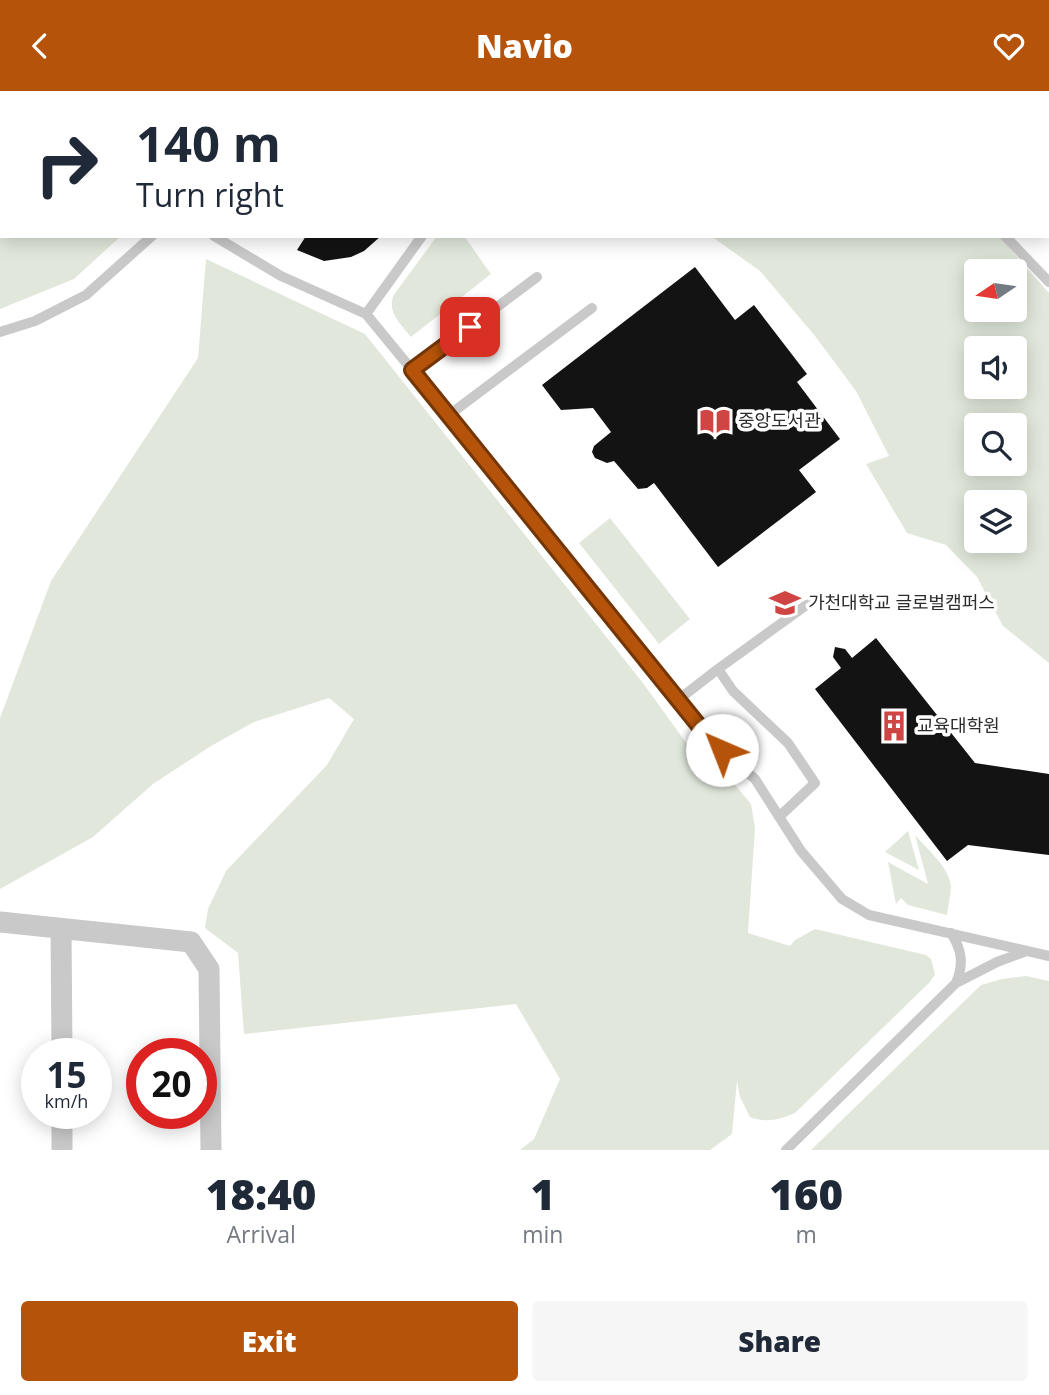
<!DOCTYPE html>
<meta charset="utf-8">
<style>
:root{--surface:#fff;--page:#f6f6f7;--text:#1f2937;--muted:#747a83;--accent:#b45309}
body{margin:0;font-family:"Open Sans","Noto Sans KR",sans-serif;background:var(--page);color:var(--text);height:100vh;display:flex;flex-direction:column;font-size:26px;white-space:nowrap}
*{box-sizing:border-box;margin:0}
p{font-size:23px;color:var(--muted)}
.icon{flex:none;width:38px;height:38px;fill:none;stroke:currentColor;stroke-width:2;stroke-linecap:round;stroke-linejoin:round}
.map{position:relative;height:1059px;overflow:hidden}
.panel{display:flex;flex-direction:column;background:var(--surface);flex:1}
.panel>*{flex:none}
.guide{position:absolute;left:0px;top:0px;width:1050px;height:147px;box-shadow:0 4px 18px #0003;background:#fff;color:var(--text);overflow:hidden}
.needle{width:46px;rotate:257deg}
.fabs{position:absolute;left:964px;top:168px;display:grid;gap:14px}
.fabs a{display:grid;place-items:center;width:63px;height:63px;border-radius:7px;background:var(--surface);box-shadow:0 4px 18px #0003;font-size:35px}
.speed{position:absolute;left:21px;top:947px;display:flex;gap:14px;font-size:35px;font-weight:700;text-align:center}
.speed>*{display:grid;place-content:center;width:91px;height:91px;border-radius:50%;background:var(--surface);box-shadow:0 4px 18px #0003;line-height:1}
.speed small{font-size:18px;font-weight:400}
.speed .limit{border:10px solid #d22;background:#fff;color:#111}
.pin{position:absolute;display:grid;place-items:center;width:60px;height:60px;color:#fff;margin:-30px;border-radius:14px;box-shadow:0 4px 10px #0006}
.me{position:absolute;width:77px;margin:-38px;rotate:316deg;stroke-linejoin:round;filter:drop-shadow(0 0 5px #0008)}
.turn{display:flex;align-items:center;gap:24px;height:147px;padding:0 21px;font-size:32px}
.turn .icon{width:91px;height:91px;stroke-width:2.5}
.turn b{display:block;font-size:49px;line-height:60px}
.eta{display:flex;justify-content:space-evenly;align-items:center;height:119px;text-align:center}
.eta b{font-size:42px;font-weight:800;line-height:49px}
.primary-button{display:flex;gap:14px;margin-top:auto;padding:14px 21px}
.primary-button a{flex:1;height:80px;border-radius:7px;background:var(--accent);color:#fff;font-size:28px;font-weight:800;line-height:80px;text-align:center}
.primary-button a+a{background:var(--page);color:var(--text)}
header{display:flex;justify-content:space-between;align-items:center;height:91px;padding:0 21px;background:var(--accent);color:#fff;font-size:32px;font-weight:800}
.map>svg:first-child{display:block}
.green{fill:#e1e8db;fill-rule:evenodd}
.building{fill:#131313}
.lines{fill:none;stroke-linecap:round;stroke-linejoin:round}
.lane{stroke:#c9c9c9;stroke-width:10}
.street{stroke:#c9c9c9;stroke-width:21}
.route-casing{stroke:#753606;stroke-width:18}
.route{stroke:#b45309;stroke-width:12}
.labels{text-anchor:middle;stroke-width:7;stroke-linejoin:round;paint-order:stroke}
.poi-label{font-size:18px;fill:#2c2c2c;stroke:#fff;text-anchor:start}
</style>
<header><svg class="icon" aria-label="back" viewBox="0 0 24 24"><path d="M15 5l-7 7 7 7"/></svg>Navio<svg class="icon" aria-label="heart" viewBox="0 0 24 24"><path d="M12 20l-8-8c-3-5 5-10 8-4 3-6 11-1 8 4z"/></svg></header>
<div class="map">
<svg width="1049" height="1059" viewBox="0 0 1049 1059">
<rect width="100%" height="100%" fill="#fff"/>
<path class="green" d="M0,0L38,2H2V145H121L74,188L0,218Z
M586,0H823L826,2H587Z
M437,145H464L491,183L411,246C400,232 388,223 393,205Z
M711,145H999L1049,202V572L1003,535L977,486L946,454L907,442L866,373L889,365L856,300L815,245L760,180ZM976,180H1015V219H976ZM976,257H1015V296H976ZM976,334H1015V373H976ZM976,411H1015V450H976Z
M206,168L365,243L643,592L687,653L731,689L751,713L755,737L748,842L790,855L795,849L815,838L926,864L931,868L935,883L930,891L795,1022C780,1029 765,1032 750,1026L740,1006L737,990L732,1043L710,1059H520L534,1048L560,988L516,913L244,943L238,862L205,837L208,818L226,780L327,674L354,628L329,607L254,631L211,655L153,693L93,746L0,798V627L51,490L198,267Z
M610,427L690,528L659,553L579,452Z
M908,740L919,779L885,761Z
M915,744C927,758 949,776 951,795C951,804 948,815 947,824L908,814L901,807L896,813L888,771L928,793Z
M1026,885L1049,890V1059H811L981,894L1002,888Z"/>
<path class="building" d="M306,145H381L364,160L351,166L324,170L297,159Z
M695,176L735,229L754,214L807,283L797,291L840,348L799,379L816,401L718,476L654,392L647,397L638,398L614,370L607,372L595,367L592,361L594,355L611,341L593,317L561,319L542,294Z
M876,547L975,672L1049,683V764L968,754L947,770L815,598L841,577L833,566L835,556L845,558L852,567Z"/>
<g class="lines">
<path class="lane" d="M71,0L72,2
M831,0L833,2
M189,2L190,0
M214,145L281,185L366,223L468,347L708,646L755,688L801,760L842,808L869,824L1049,865
M1005,145L1049,191
M366,223L422,145
M0,241L35,230L86,204L152,145
M412,280L537,186
M449,324L592,217
M718,578L812,510
M678,609L718,578L733,600L788,652L815,692L779,726
M956,892L997,871L1024,861
M786,1059L956,892C964,873 962,859 951,842"/>
<path class="street" d="M0,831L191,851L209,878L211,1059
M61,838L62,962
M62,1022V1059"/>
</g>
<g class="lines">
<g class="route-casing">
<path id="route" d="M470,236L412,279L708,646L722,659"/>
</g>
<use href="#route" class="route"/>
</g>
<defs>
<g id="library-bare" transform="scale(2.415)"><path d="M-6-4Q-3-5.5-.7-3.5V5Q-3 3-6 4ZM6-4Q3-5.5 .7-3.5V5Q3 3 6 4Z" fill="#ce4543" stroke="#fff" stroke-width="2.5" paint-order="stroke"/></g>
<g id="university-bare" transform="scale(2.415)"><path d="M0-5L7-2L0 1L-7-2ZM-4 1L0 2.5L4 1V4Q0 6-4 4Z" fill="#ce4543" stroke="#fff" stroke-width="2.5" paint-order="stroke"/></g>
<g id="building-bare" transform="scale(2.415)"><path d="M-4-6H4V6H1V3H-1V6H-4ZM-2.5-4.3h1.7v1.8h-1.7ZM.8-4.3h1.7v1.8H.8ZM-2.5-1h1.7V.8h-1.7ZM.8-1h1.7V.8H.8Z" fill="#ce4543" stroke="#fff" stroke-width="2.5" paint-order="stroke"/></g>
</defs>
<g fill-rule="evenodd">
<use href="#library-bare" x="715" y="330"/>
<use href="#university-bare" x="785" y="512"/>
<use href="#building-bare" x="894" y="635"/>
</g>
<g class="labels">
<g class="poi-label">
<text x="738" y="336">중앙도서관</text>
<text x="808" y="518">가천대학교 글로벌캠퍼스</text>
<text x="917" y="641">교육대학원</text>
</g>
</g>
</svg>
<div class="fabs">
<a><svg class="needle" viewBox="-14 -14 28 28"><path d="M0-13l5 13h-10z" fill="#e53935"/><path d="M0 13l5-13h-10z" fill="#747a83"/></svg></a>
<a><svg class="icon" aria-label="sound" viewBox="0 0 24 24"><path d="M4 9h4l5-4v14l-5-4H4zM17 9q2 3 0 6"/></svg></a>
<a><svg class="icon" aria-label="search" viewBox="0 0 24 24"><circle cx="10" cy="10" r="6"/><path d="M15 15l6 6"/></svg></a>
<a><svg class="icon" aria-label="layers" viewBox="0 0 24 24"><path d="M12 4l9 5-9 5-9-5zM3 14l9 5 9-5"/></svg></a>
</div>
<div class="speed"><div>15<small>km/h</small></div><div class="limit">20</div></div>
<div class="pin" style="left:470px;top:236px;background:#d93025"><svg class="icon" aria-label="arrive" viewBox="0 0 24 24"><path d="M6 21V4h12l-3 4 3 4H6"/></svg></div>
<svg class="me" style="left:722px;top:659px" viewBox="-20 -20 40 40"><circle r="19" fill="#fff"/><path d="M0-13L10 11 0 6-10 11z" fill="#b45309"/></svg>
<div class="guide">
<div class="turn"><svg class="icon" aria-label="right" viewBox="0 0 24 24"><path d="M7 20v-9h11M14 6l5 5-5 5"/></svg><div><b>140 m</b>Turn right</div></div>
</div>
</div>
<section class="panel">
<div class="eta">
<div><b>18:40</b><p>Arrival</p></div>
<div><b>1</b><p>min</p></div>
<div><b>160</b><p>m</p></div>
</div>
<div class="primary-button"><a>Exit</a><a>Share</a></div>
</section>
